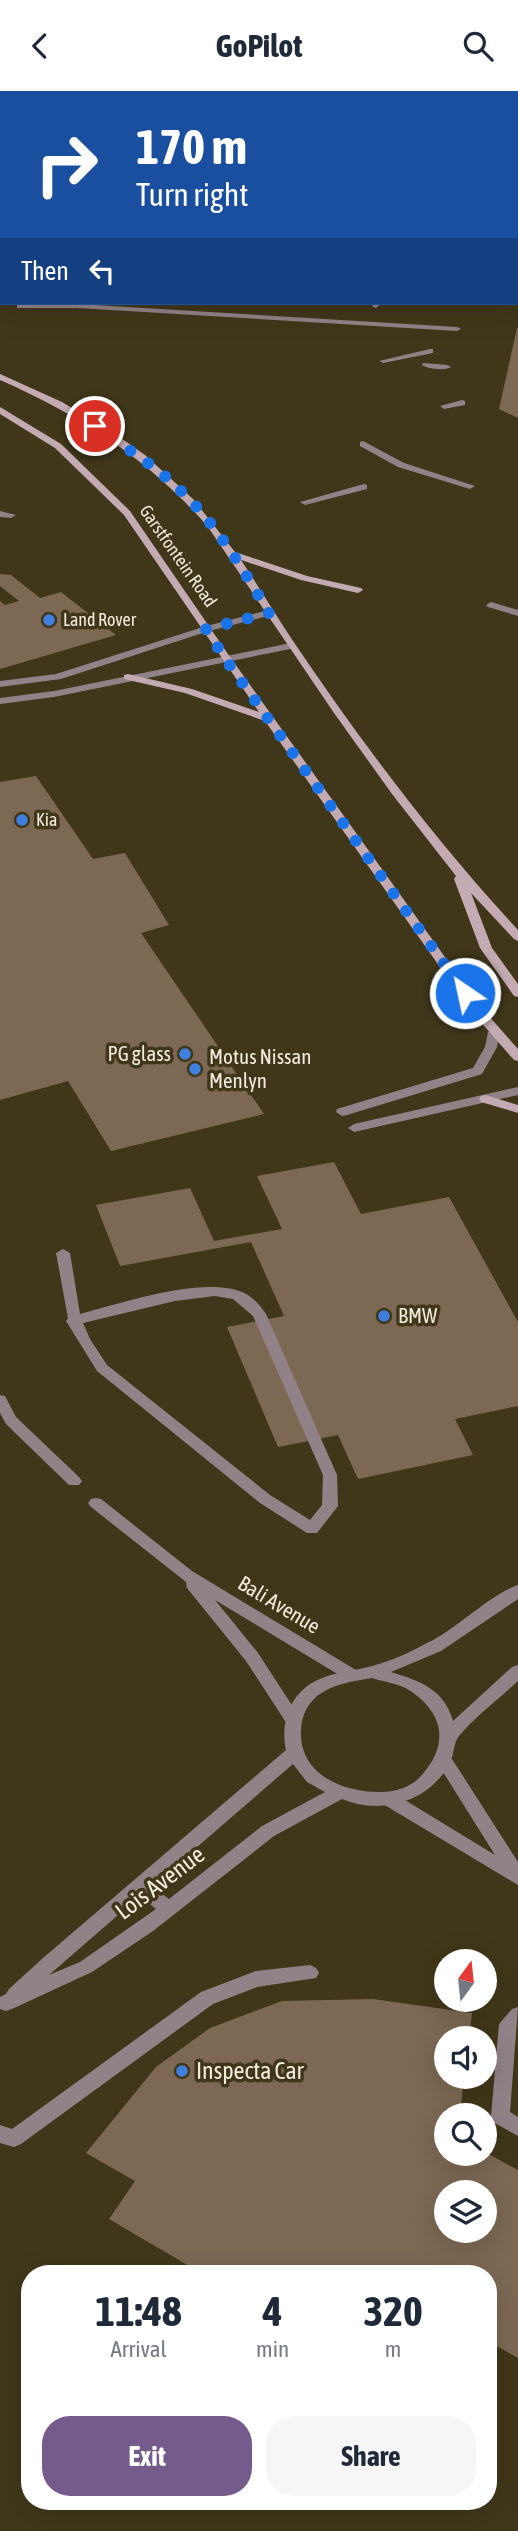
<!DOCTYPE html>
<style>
:root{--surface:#fff;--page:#f6f6f7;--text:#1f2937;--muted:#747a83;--accent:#745b8c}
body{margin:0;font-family:"Asap Condensed",sans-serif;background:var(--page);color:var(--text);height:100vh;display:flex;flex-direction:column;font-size:26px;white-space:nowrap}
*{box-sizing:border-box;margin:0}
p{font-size:23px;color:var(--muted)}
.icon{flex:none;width:38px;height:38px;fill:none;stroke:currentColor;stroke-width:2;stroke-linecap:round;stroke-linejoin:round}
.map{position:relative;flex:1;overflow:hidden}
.sheet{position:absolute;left:21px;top:2174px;width:476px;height:245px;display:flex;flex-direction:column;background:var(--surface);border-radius:28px;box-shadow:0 7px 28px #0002}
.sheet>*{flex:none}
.hud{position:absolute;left:0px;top:0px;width:518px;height:214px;box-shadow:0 7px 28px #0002;background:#1a4fa0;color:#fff;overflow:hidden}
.needle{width:46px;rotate:15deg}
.buttons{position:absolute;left:434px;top:1858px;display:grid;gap:14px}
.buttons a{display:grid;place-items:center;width:63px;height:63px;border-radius:50%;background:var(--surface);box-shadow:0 7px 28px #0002;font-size:35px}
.pin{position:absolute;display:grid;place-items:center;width:60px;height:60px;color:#fff;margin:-30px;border:4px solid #fff;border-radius:50%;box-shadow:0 2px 7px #0007}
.me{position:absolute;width:77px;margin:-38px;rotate:326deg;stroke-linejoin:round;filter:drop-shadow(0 0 5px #0008)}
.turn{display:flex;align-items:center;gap:24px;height:147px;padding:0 21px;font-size:32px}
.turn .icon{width:91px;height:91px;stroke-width:2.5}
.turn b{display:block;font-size:49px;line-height:60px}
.then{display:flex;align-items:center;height:66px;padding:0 21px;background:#0003;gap:14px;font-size:26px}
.eta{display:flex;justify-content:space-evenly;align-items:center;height:119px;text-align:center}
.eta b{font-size:42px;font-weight:700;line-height:49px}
.action{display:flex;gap:14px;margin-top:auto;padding:14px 21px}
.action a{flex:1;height:80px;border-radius:28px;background:var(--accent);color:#fff;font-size:28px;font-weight:700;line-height:80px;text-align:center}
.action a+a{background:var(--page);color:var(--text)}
header{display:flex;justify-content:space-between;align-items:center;height:91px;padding:0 21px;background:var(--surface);font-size:32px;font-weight:700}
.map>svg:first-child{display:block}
.building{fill:#7c6853;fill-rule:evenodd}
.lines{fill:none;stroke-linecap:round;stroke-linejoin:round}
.service{fill:#918287;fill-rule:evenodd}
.minor{fill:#918287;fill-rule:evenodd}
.tertiary{fill:#918287;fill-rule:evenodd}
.secondary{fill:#c4abb3;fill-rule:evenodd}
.route{stroke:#1a73e8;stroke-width:12;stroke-dasharray:0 21.6}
.shop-dot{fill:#3f7fe0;stroke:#40371a;stroke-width:2.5}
.labels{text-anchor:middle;stroke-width:7;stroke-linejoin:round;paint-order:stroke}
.far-street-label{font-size:18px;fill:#f1ecdb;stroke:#40371a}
.far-poi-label{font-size:18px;fill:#f1ecdb;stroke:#40371a;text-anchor:start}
.poi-label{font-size:21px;fill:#f1ecdb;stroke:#40371a;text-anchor:start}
.street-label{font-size:21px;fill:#f1ecdb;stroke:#40371a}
.near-street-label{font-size:24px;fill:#f1ecdb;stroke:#40371a}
.near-poi-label{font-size:24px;fill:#f1ecdb;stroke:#40371a;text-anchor:start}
</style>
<header><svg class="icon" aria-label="back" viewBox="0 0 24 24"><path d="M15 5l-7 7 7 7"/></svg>GoPilot<svg class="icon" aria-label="search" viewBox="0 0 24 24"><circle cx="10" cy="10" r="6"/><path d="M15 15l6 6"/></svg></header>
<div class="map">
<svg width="518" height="2440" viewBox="0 0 518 2440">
<rect width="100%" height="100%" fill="#40371a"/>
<path class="building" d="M517,237H518V327L499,318Z
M0,483L11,484L40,507L61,501L116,544L0,578V510L5,514L19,510L0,495Z
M36,685L93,768L125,762L169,834L141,842L264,1023L111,1060L68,990L0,1009V691Z
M334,1071L361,1123L449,1106L518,1231V1315L455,1328L473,1364L358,1388L338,1344L278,1356L227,1236L284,1225L251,1151L120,1175L96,1114L190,1097L214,1150L282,1138L257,1085Z
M373,1908L472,1922L469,1948H446V1986H464L460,2025H446V2063L485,2061L518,2079V2267L488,2250V2182H201L109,2128L135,2090L86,2062L156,1976L210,1937L282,1910ZM446,2102H485V2140H446Z"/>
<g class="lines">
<path class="service" d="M0,117H2V121H0Z
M374,212H382L376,217L372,215Z
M20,213H77L457,236L461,238L457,240L77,217H17V213Z
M430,258H433V262L383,272L379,270Z
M423,272L447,274L451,276C445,280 428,278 422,274Z
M462,309L465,310V314L444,318L440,315Z
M363,350L404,372L475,395L470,398L398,376L360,355V351Z
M364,393L367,394V398L305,414L300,411Z
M491,511L518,519V525L488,516L486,514Z
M494,937L500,941L497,956L482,983L347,1024L342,1025L336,1021L337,1018L473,977L485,956L488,941Z
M518,996V1004L354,1041L348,1037L354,1033Z
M63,1158L70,1162L80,1223C122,1212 202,1185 242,1201C252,1205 260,1214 266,1223L337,1384L338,1415L317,1442H307L260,1412L97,1280L66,1230L68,1227L56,1162ZM215,1205L233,1208L253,1225L323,1384L322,1414L310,1429L270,1404L107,1274L90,1248L83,1232L175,1210Z
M446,1666L452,1668L518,1771V1794L383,1713L381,1708L383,1703L389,1701L395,1703L495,1764L438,1673L440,1668Z
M310,1874L316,1877L319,1882L316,1887L257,1896L213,1913L21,2053L14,2056L0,2052V2034L12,2038L201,1901L256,1880Z
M518,1916L510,2021L518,2026V2045L493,2031L491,2025L499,1933L512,1918Z"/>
<path class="minor" d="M0,420L16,424L11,427L0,426Z
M269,519L272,520V524L209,540L61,588L0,596V590L56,583L203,536Z
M291,552L295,553V557L54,606L0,613V607L54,600Z
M0,1304L5,1305L16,1326L79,1386L82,1390L79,1394H69L6,1333L0,1322Z
M96,1407L101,1408L192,1480L356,1579L358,1583L356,1587L350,1589L344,1587L215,1509L258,1562L301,1628L299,1633L293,1634L287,1633L246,1570L187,1497L186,1491L91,1416L88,1412L91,1408Z"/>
<path class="tertiary" d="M518,1494V1508L441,1560L391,1581C420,1590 444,1598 453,1630L512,1576L518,1574V1590C499,1608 476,1625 459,1645C453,1652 454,1666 449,1674C427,1712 380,1724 342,1708L274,1745L153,1840L92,1881L12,1918L6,1920L0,1918V1906L6,1903L9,1898L43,1867L286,1659C281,1636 287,1611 306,1596C326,1581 350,1581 372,1575C391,1570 411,1561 427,1552C456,1539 490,1503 518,1494ZM372,1587C384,1591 402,1593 412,1601C446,1625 448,1656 420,1686C411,1696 395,1701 382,1701C343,1702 298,1683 301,1638C302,1624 307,1614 317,1605C333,1593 353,1590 372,1587ZM293,1673L307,1691L325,1701L262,1735L169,1808L152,1795ZM140,1805L156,1818L80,1871L49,1884Z"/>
<path class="secondary" d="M0,283L62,311L118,345L145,364L193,408L235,461L307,485L361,497L363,499L358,502L301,489L241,469C259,496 275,523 293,550C361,651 435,749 518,839V850L514,848L471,802L492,857L518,893V906L514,905L480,857L454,788L456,785L392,703L334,622L208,436C150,369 80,324 0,289Z
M0,316L61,353L130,420L230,566L480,915L518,958V970L514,969L472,921L265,630L185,602L124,588V584L128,583L192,598L259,621L124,424L55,357L0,323Z
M485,1004L518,1014V1022L481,1011L479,1008L481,1005Z"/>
</g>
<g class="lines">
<path class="route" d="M95,335C124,356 156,375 181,400C218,435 243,479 269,522L206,538L226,569L465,902"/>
</g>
<g class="shop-dot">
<circle cx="49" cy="529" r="7"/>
<circle cx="22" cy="729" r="7"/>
<circle cx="185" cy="963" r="7"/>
<circle cx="195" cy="978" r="7"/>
<circle cx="384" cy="1225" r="7"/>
<circle cx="182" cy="1980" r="7"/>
</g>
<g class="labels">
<g class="far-street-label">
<text transform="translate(178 465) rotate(55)" y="6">Garstfontein Road</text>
</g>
<g class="far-poi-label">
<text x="63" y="535">Land Rover</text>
<text x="36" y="735">Kia</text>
</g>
<g class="poi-label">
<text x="171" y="970" text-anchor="end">PG glass</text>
<text x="209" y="973">Motus Nissan<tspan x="209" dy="24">Menlyn</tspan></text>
<text x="398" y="1232">BMW</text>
</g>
<g class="street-label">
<text transform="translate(279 1514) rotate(31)" y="7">Bali Avenue</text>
</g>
<g class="near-street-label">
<text transform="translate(160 1792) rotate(-37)" y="8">Lois Avenue</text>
</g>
<g class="near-poi-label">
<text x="196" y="1988">Inspecta Car</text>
</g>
</g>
</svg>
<div class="buttons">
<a><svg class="needle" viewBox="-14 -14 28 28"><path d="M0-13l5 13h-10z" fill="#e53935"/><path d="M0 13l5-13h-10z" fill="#747a83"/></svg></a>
<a><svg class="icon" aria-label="sound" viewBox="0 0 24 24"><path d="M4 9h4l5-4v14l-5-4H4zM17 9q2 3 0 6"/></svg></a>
<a><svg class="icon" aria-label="search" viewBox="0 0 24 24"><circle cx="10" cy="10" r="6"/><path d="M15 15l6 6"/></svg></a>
<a><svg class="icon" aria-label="layers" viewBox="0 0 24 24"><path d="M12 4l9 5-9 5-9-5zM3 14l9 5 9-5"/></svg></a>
</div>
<div class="pin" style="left:95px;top:335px;background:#d93025"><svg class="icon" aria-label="arrive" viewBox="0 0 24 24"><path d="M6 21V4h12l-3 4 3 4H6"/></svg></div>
<svg class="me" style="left:465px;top:902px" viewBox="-20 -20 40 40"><circle r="17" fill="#1a73e8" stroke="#fff" stroke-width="3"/><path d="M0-11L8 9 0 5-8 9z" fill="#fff"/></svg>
<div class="hud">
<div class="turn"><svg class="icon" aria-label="right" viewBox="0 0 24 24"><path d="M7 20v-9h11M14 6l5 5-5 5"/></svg><div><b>170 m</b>Turn right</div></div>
<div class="then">Then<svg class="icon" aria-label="left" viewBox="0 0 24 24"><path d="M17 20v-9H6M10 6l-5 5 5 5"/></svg></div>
</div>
<section class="sheet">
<div class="eta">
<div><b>11:48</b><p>Arrival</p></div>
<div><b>4</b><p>min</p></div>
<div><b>320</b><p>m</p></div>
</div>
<div class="action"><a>Exit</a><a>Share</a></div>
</section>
</div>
